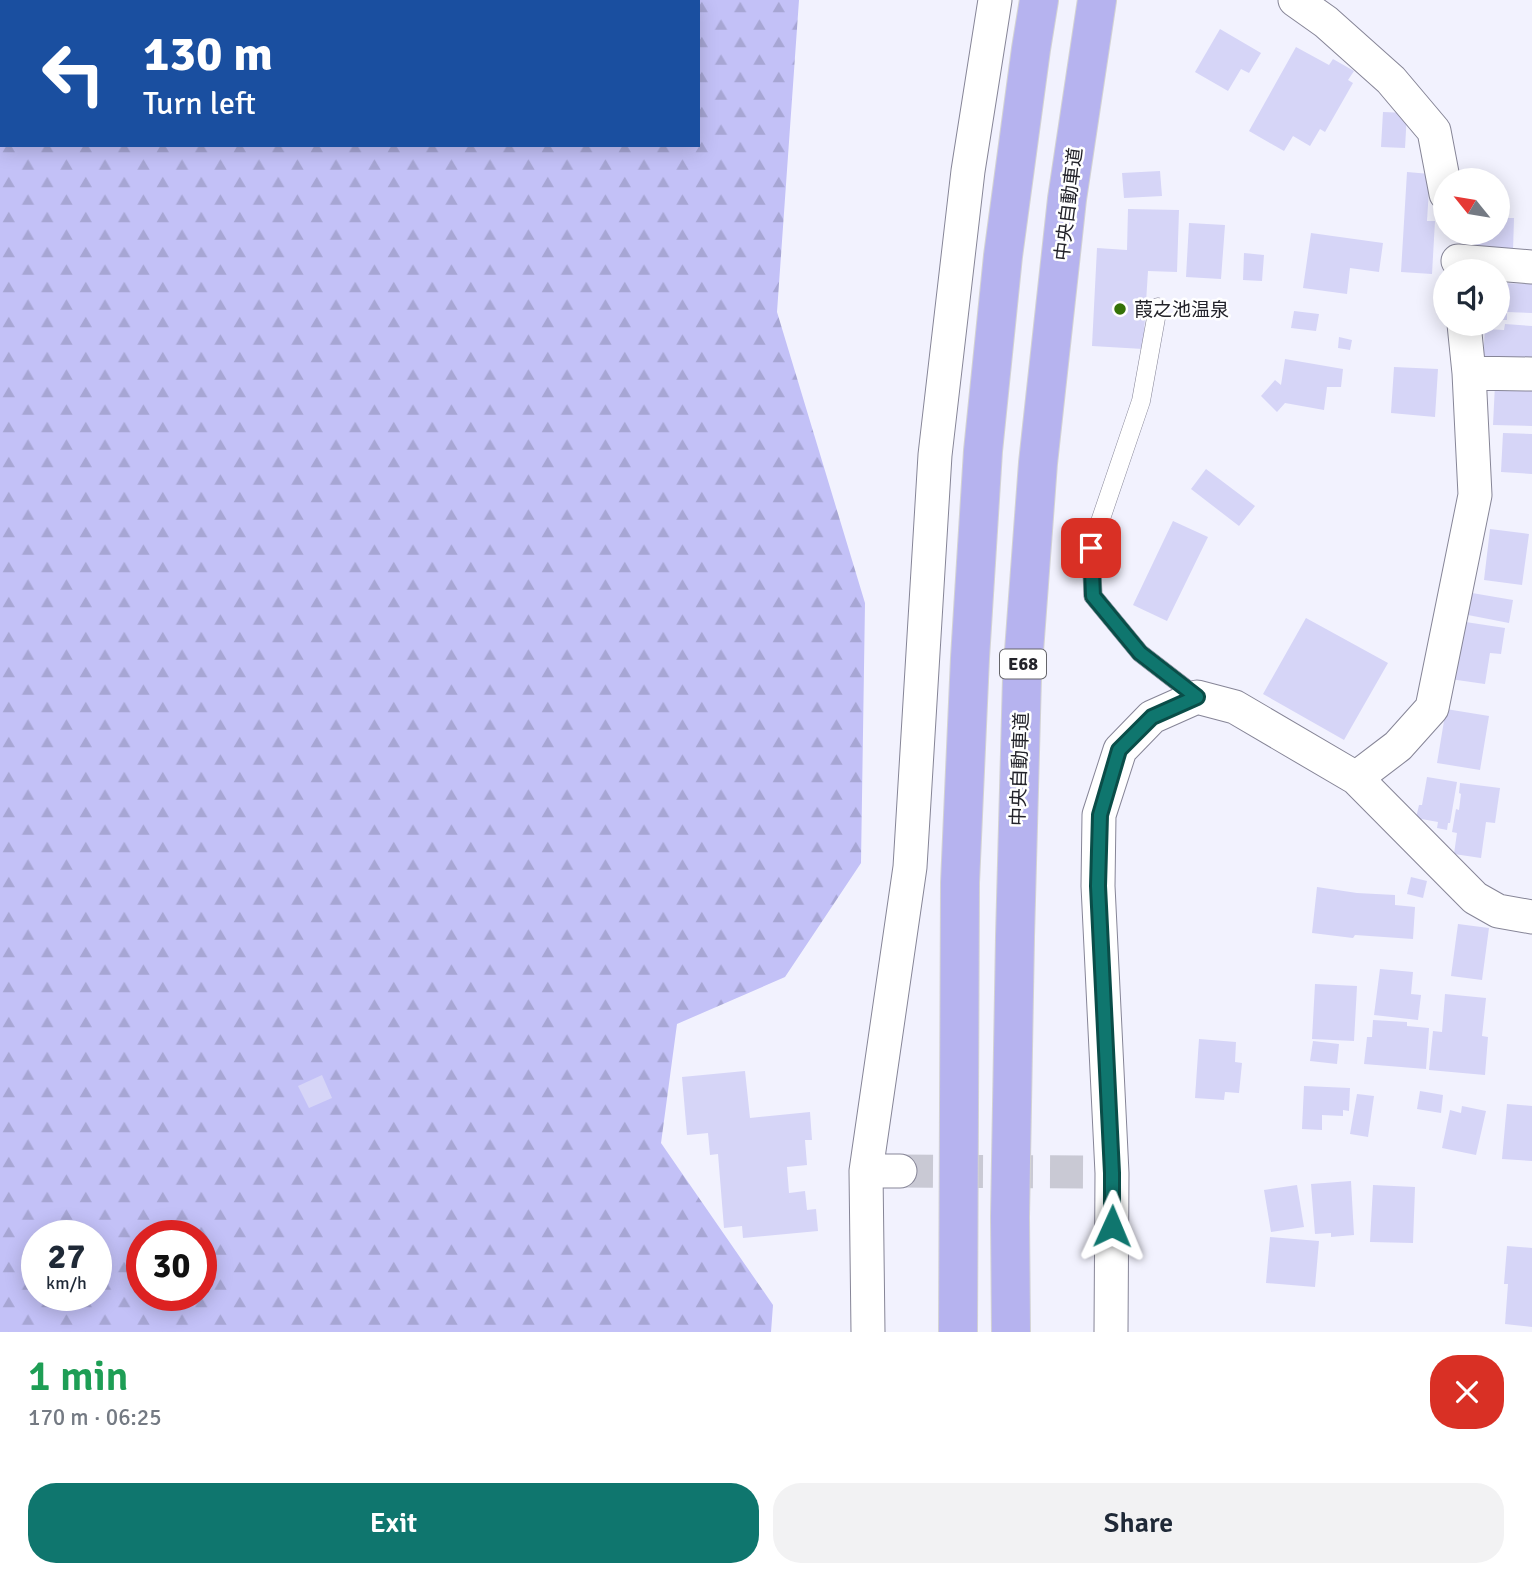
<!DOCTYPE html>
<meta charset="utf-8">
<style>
:root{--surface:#fff;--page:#f2f2f3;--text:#1f2937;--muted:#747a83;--accent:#0f766e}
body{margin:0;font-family:Signika,"Noto Sans JP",sans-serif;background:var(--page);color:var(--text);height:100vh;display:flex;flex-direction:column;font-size:26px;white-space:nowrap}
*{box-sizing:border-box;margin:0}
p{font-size:23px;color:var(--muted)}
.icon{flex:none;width:38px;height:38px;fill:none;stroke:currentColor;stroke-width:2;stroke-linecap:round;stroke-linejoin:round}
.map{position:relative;height:1332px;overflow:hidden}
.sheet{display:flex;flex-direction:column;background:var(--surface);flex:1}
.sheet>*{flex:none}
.guide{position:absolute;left:0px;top:0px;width:700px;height:147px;box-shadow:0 4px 18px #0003;background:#1a4fa0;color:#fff;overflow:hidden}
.needle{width:46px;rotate:300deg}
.buttons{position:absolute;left:1433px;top:168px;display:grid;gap:14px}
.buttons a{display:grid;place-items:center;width:77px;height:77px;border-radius:50%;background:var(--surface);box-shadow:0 4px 18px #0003;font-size:35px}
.speed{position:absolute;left:21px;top:1220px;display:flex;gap:14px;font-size:35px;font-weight:700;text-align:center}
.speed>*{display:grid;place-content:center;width:91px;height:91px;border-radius:50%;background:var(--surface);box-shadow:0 4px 18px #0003;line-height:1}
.speed small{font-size:18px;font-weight:400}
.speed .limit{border:10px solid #d22;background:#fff;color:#111}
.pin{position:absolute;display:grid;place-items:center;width:60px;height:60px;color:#fff;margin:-30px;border-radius:14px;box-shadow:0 4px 10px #0006}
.me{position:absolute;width:77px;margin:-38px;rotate:1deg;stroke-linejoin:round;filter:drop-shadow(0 0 5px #0008)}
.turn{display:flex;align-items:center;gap:24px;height:147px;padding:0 28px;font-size:32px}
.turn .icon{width:91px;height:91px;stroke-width:2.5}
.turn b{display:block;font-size:49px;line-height:60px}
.round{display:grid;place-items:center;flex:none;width:74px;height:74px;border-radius:28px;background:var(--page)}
.summary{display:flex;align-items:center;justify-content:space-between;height:119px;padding:0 28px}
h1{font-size:42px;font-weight:600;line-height:52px;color:#1e9e55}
.primary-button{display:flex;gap:14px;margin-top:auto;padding:14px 28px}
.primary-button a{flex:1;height:80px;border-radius:28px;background:var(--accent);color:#fff;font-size:28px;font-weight:600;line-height:80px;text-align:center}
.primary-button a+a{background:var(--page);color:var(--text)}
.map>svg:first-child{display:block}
.forest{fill:url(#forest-firs);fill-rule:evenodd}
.building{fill:#d6d5f7}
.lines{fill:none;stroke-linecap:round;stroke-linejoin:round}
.minor-tunnel{stroke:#c9c9d4;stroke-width:33;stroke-dasharray:33 17;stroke-linecap:butt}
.service-casing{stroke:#868597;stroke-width:19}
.minor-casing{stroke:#868597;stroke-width:35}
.motorway-casing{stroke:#d3d3d4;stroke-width:40}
.service{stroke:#fff;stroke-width:18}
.minor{stroke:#fff;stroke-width:33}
.motorway{stroke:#b6b3ef;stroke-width:38}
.route-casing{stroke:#0a4d48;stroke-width:18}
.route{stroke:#0f766e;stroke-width:12}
.poi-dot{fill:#347208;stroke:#fff;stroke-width:2.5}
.labels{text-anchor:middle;stroke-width:5;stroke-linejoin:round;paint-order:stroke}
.shield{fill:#fff;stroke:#65656a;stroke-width:2}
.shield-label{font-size:18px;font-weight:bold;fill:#23232a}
.street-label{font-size:19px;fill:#23232a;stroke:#fff}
.poi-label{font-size:19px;fill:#23232a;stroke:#fff;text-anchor:start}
</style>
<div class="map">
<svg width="1532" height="1332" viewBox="0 0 1532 1332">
<defs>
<pattern id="forest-firs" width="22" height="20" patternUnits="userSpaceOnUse" patternTransform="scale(1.75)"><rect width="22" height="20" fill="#c3c1f7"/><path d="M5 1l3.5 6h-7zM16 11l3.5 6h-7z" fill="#a7a6d4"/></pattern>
</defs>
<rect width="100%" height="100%" fill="#f2f2fe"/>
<path class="forest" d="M0,0H799L777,312L865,603L861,863L785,977L677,1024L661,1143L773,1305L771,1332H0ZM2,2H698V145H2ZM37,1236H96V1295H37ZM142,1236H201V1295H142Z"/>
<path class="building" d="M1220,29L1261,53L1249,73L1241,69L1228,91L1195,72Z
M1296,47L1329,65L1333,59L1354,71L1348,80L1353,83L1325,132L1320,129L1310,146L1293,136L1284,151L1249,131Z
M1383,112L1407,113L1405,148L1381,147Z
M1160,171L1162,196L1124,198L1122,173Z
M1407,172L1430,174L1427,221H1435L1432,274L1401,272Z
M1128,209L1179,210L1177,272L1148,271L1143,349L1092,346L1097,248L1127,250Z
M1498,218H1514L1513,251L1473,250L1474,233H1498Z
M1189,223L1225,225L1221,279L1186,277Z
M1311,233L1383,243L1379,272L1350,268L1347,294L1303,288Z
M1244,253L1264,255L1262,281L1243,280Z
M1498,283L1532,284V313L1507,312V320H1498Z
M1294,311L1319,314L1316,331L1291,328Z
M1505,324L1532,326V366L1483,358L1485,329L1504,330Z
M1339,337L1352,340L1350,350L1338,348Z
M1285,359L1343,369L1341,387H1327L1324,410L1285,403L1277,412L1261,396L1275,380L1281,385Z
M1394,367L1438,369L1435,417L1391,413Z
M1495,384L1532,386V426L1493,425Z
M1503,433L1532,434V474L1501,472Z
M1206,469L1255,506L1239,526L1191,489Z
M1173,521L1208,537L1167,621L1133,605Z
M1490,529L1529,534L1522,585L1484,580Z
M1472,593L1513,600L1509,623L1468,615Z
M1306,618L1388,663L1344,740L1263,694Z
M1459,621L1505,628L1501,654L1490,653L1485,684L1450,679Z
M1446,709L1489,716L1480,770L1437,763Z
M1427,777L1457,782L1450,823H1448L1447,830L1437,828L1438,822L1416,818L1419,805H1422Z
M1460,783L1500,788L1495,823L1486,822L1481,858L1454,854L1457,833L1452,832L1456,809L1459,810L1461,794L1459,793Z
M1411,877L1427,881L1423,898L1407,894Z
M1317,887L1357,893L1395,895V905L1415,907L1413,939L1355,935L1353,938L1312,933Z
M1458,924L1489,928L1482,980L1451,976Z
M1380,969L1413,972L1411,994L1421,995L1418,1020L1374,1015Z
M1315,984L1357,986L1354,1041L1312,1039Z
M1445,994L1486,998L1482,1036L1488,1037L1485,1075L1429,1070L1433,1031L1442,1032Z
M1373,1020L1407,1022V1026L1429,1028L1426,1069L1364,1064L1367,1037H1372Z
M1199,1039L1236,1042L1235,1062L1242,1063L1239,1093L1225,1092L1224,1100L1195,1098Z
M1313,1041L1339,1044L1337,1064L1310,1061Z
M745,1071L750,1118L810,1112L812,1140H805L807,1165L787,1167L789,1193L805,1191L807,1210L816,1209L818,1231L743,1238L742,1226L724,1228L718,1154L710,1155L708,1133L687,1135L682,1077Z
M322,1075L332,1098L309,1108L298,1086Z
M1304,1086L1350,1088L1349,1111L1343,1110V1116L1322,1115V1130L1302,1129Z
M1420,1091L1443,1095L1441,1113L1417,1109Z
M1357,1094L1374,1096L1368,1137L1350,1134Z
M1507,1104L1532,1106V1161L1502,1159Z
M1462,1106L1486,1111L1476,1155L1442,1148L1450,1110L1461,1113Z
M1351,1181L1354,1235L1331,1237V1233L1315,1234L1311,1184Z
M1297,1185L1304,1227L1271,1232L1264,1190Z
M1373,1185L1415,1187L1413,1243L1370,1242Z
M1270,1237L1319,1241L1315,1287L1266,1283Z
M1507,1246L1532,1248V1327L1505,1324L1508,1284H1504Z"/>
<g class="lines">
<path class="minor-tunnel" d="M900,1171L1091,1172"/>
<g class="service-casing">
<path id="service" d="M1158,307L1141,401L1091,548L1093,596L1140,653L1197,697"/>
</g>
<g class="minor-casing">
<path id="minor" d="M1295,0L1326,22L1391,80L1434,131L1446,194
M1458,261L1532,267
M1469,373L1532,374
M1356,778L1398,746L1432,708L1475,495L1469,373L1464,324
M866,1171H900
M868,1332L866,1171L910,867L935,455L968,171L995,0
M1111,1332L1112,1173L1098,886L1099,815L1120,750L1152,717L1197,697L1235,707L1356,778L1475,898L1498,911L1532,917"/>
</g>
<g class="motorway-casing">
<path id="motorway" d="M958,1332L960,883L970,658L983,451L1003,256L1031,49L1039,0
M1011,1332L1010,1217L1015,937L1022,678L1038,463L1067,199L1097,0"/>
</g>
<use href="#service" class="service"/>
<use href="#minor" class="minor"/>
<use href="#motorway" class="motorway"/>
</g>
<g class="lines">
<g class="route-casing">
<path id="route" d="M1091,548L1093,596L1140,653L1197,697L1152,717L1119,750L1100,815L1098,886L1112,1173V1226"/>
</g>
<use href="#route" class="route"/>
</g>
<circle class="poi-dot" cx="1120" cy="309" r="7"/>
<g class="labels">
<rect class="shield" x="1000" y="649.5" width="46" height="29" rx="5"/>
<g class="shield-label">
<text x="1023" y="670">E68</text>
</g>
<g class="street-label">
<text transform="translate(1068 204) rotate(-83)" y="7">中央自動車道</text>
<text transform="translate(1019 769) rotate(-88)" y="7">中央自動車道</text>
</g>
<g class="poi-label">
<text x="1134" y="316">葭之池温泉</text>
</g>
</g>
</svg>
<div class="buttons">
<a><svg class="needle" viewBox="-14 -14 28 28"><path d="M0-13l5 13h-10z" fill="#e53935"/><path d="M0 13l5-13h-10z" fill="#747a83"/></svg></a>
<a><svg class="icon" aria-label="sound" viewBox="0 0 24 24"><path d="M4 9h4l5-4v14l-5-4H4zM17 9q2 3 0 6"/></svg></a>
</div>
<div class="speed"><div>27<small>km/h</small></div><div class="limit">30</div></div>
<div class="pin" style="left:1091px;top:548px;background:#d93025"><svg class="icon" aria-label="arrive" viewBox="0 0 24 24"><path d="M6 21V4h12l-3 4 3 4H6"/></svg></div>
<svg class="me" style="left:1112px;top:1226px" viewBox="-20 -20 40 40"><path d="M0-17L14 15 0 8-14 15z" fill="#0f766e" stroke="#fff" stroke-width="4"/></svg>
<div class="guide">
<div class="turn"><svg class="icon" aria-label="left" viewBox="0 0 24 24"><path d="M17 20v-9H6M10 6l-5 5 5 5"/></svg><div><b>130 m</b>Turn left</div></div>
</div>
</div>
<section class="sheet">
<div class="summary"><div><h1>1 min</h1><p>170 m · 06:25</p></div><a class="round" style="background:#d93025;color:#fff"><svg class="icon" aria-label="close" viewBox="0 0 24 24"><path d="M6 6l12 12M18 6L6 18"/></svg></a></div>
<div class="primary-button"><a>Exit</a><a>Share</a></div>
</section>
